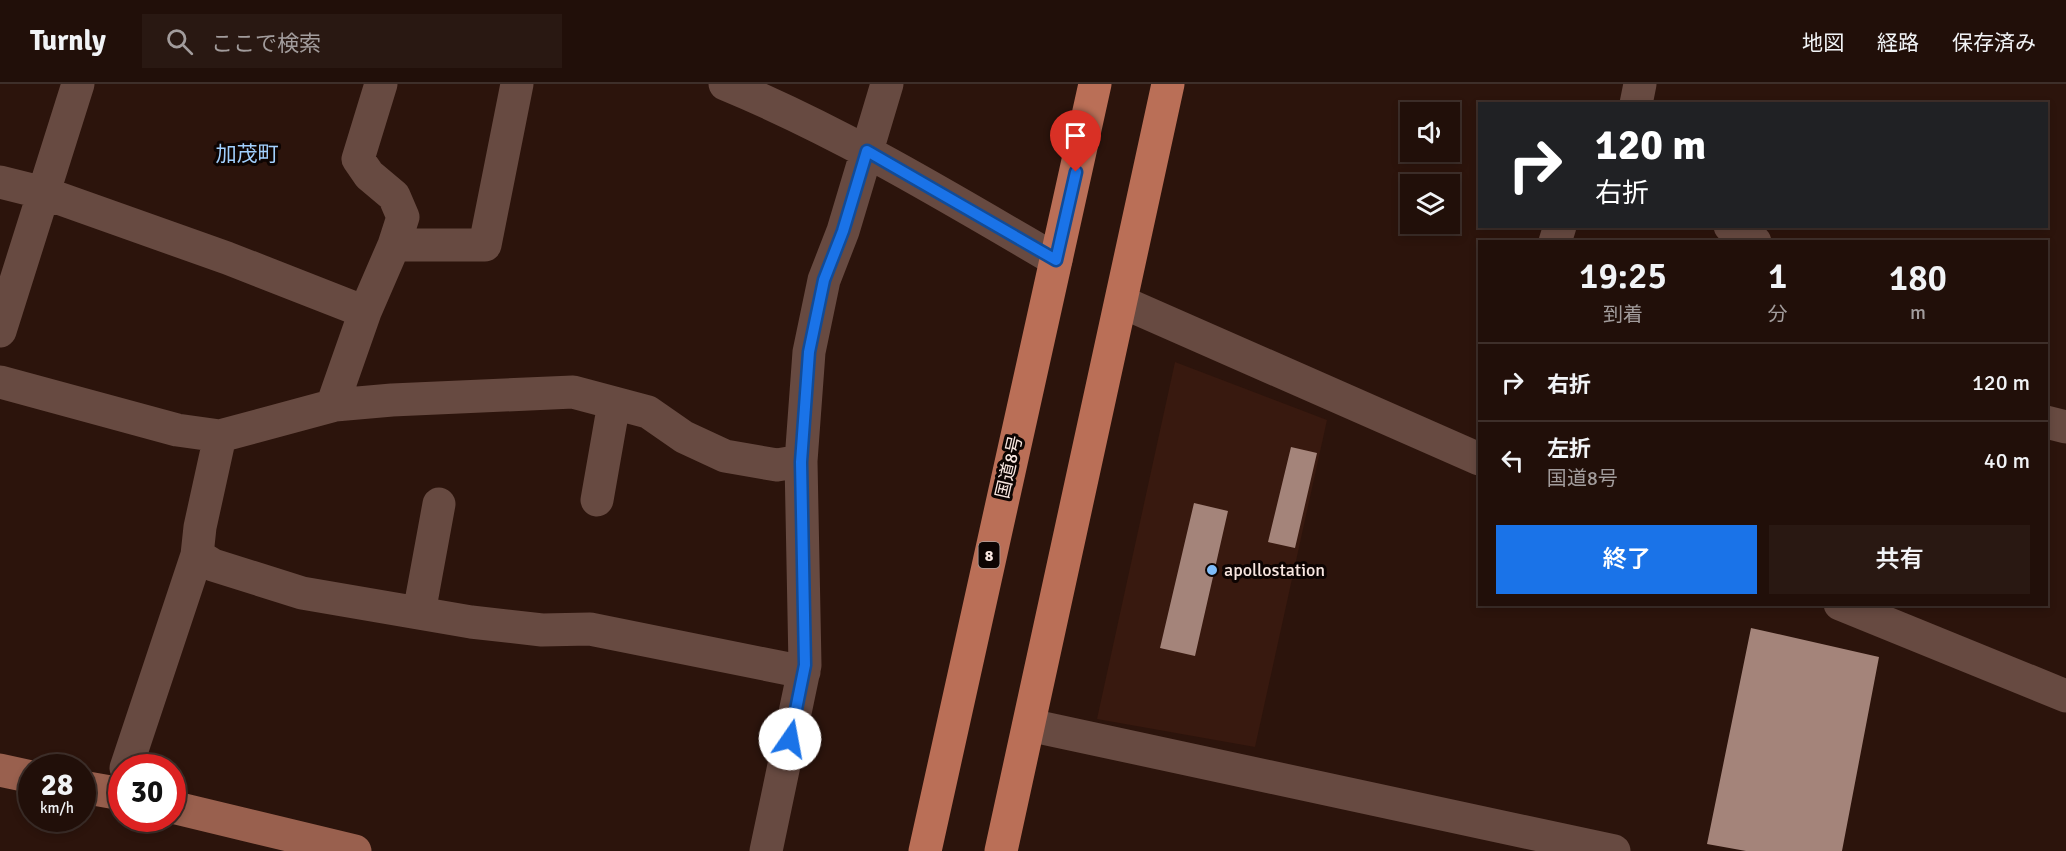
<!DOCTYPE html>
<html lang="ja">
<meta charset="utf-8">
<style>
:root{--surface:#210f09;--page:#291812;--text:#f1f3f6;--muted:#a29c9c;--line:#3e2f2a;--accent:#1a73e8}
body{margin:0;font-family:Signika,"Noto Sans JP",sans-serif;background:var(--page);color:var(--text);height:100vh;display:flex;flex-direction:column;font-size:22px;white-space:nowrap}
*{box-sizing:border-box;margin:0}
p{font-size:20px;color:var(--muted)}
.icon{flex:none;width:33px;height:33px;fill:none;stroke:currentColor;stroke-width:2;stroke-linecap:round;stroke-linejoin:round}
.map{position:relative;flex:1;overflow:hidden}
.sheet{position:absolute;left:1478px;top:156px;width:570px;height:366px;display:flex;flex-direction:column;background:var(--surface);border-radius:0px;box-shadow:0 3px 9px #0003,0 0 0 2px var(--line)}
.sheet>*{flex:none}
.banner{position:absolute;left:1478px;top:18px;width:570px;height:126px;border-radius:0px;box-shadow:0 3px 9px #0003,0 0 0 2px var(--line);background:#202124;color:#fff;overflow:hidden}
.tools{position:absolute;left:1400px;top:18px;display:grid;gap:12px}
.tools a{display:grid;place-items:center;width:60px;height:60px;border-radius:0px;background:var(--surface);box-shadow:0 3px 9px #0003,0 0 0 2px var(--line);font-size:30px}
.speed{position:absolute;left:18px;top:670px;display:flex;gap:12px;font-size:30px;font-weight:700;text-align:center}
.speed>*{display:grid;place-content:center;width:78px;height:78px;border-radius:50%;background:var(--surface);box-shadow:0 3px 9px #0003,0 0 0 2px var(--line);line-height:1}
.speed small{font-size:15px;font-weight:400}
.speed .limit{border:9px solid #d22;background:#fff;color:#111}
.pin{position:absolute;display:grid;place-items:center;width:51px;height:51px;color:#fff;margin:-62px -26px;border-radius:50% 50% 50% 0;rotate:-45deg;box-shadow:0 0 6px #0007}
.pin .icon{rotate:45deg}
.me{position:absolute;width:66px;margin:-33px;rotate:12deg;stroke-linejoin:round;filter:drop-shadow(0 0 4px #0008)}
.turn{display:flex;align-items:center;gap:21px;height:126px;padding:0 18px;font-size:27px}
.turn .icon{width:78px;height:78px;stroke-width:2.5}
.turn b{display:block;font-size:42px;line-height:51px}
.eta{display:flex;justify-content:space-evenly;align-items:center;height:102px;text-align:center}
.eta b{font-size:36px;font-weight:600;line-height:42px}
.cta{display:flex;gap:12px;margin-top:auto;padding:12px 18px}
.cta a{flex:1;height:69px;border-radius:0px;background:var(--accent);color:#fff;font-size:24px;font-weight:600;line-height:69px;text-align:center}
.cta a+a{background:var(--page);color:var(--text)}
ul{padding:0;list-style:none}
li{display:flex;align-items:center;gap:18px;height:78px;padding:0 18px;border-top:2px solid var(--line)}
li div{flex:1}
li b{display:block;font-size:22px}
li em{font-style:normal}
header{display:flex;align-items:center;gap:36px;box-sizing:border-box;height:84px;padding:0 30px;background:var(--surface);border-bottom:2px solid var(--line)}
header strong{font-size:28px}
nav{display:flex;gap:33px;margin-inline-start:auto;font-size:21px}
.search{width:420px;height:54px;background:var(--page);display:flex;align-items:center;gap:15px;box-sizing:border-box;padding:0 21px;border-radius:0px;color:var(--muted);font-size:22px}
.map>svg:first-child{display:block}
.built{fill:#38190f}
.building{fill:#a4847a}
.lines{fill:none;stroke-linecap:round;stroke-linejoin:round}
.minor{stroke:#674a41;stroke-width:33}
.major{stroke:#99604e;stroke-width:33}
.highway{stroke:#ba6f57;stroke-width:33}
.route-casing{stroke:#114b97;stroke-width:15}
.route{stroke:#1a73e8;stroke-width:10}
.poi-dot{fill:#7fbdfa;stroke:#0d0402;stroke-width:2}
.labels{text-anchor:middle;stroke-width:6;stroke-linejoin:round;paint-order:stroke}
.shield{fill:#0d0402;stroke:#b2a39e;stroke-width:1.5}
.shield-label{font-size:16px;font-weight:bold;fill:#f9e7e1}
.street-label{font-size:18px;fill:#f9e7e1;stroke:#0d0402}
.poi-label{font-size:18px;fill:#f9e7e1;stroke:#0d0402;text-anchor:start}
.quarter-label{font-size:21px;fill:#a2d0fe;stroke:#0d0402}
</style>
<header>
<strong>Turnly</strong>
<div class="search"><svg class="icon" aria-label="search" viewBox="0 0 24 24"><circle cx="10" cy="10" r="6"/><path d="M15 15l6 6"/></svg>ここで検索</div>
<nav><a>地図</a><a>経路</a><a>保存済み</a></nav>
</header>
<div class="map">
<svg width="2066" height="767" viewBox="0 0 2066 767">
<rect width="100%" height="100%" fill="#2c140c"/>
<path class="built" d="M1175,278L1327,336L1255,663L1097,635Z"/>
<path class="building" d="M1291,363L1317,369L1295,464L1268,458Z
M1194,419L1228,427L1195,572L1160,564Z
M1751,544L1879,573L1842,767H1746L1707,760Z"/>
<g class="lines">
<path class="minor" d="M725,0C841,48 948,113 1056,176
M1636,20L1640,0
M0,98L44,109L227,174L365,228
M1730,142L1755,158
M1555,158L1560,142
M394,161H485L517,0
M1122,218L1479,375
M0,247L78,0
M0,298L177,346L220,352L335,321L392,316L573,308L648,328L684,353L725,372L777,381L801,377
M332,322L365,228L394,161L403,133L394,112L369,91L358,75L381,0
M2046,338L2066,343
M220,352L200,443L197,471L213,481L302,509L471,538L542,546L590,545L804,588
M597,416L614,319
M1840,520L2066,612
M419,529L439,420
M1029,641L1614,767
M126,684L197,471
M766,767L805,581L801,377L809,268L824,196L843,147L887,0"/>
<path class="major" d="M0,686L32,693
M82,703L122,710
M172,723L355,767"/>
<path class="highway" d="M925,767L1095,0
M1001,767L1168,0"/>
</g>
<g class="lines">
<g class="route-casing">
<path id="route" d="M790,655L805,581L801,378L809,268L824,196L843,147L867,67L1056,176L1076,88"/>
</g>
<use href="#route" class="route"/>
</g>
<circle class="poi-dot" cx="1212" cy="486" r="6"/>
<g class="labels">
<rect class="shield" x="978.5" y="458" width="21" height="26" rx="4.5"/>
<g class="shield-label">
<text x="989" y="477">8</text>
</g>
<g class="street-label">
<text transform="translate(1009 383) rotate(-77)" y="6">国道8号</text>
</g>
<g class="poi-label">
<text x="1224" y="492">apollostation</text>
</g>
<g class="quarter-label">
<text x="247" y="77">加茂町</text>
</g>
</g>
</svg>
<div class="tools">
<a><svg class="icon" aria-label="sound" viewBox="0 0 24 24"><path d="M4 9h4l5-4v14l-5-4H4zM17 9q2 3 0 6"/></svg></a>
<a><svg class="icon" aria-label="layers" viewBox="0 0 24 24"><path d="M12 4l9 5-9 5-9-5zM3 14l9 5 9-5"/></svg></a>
</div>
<div class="speed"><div>28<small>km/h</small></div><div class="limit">30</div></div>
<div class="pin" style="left:1076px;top:88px;background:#d93025"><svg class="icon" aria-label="arrive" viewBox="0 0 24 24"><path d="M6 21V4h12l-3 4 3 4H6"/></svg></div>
<svg class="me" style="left:790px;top:655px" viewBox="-20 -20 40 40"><circle r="19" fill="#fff"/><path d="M0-13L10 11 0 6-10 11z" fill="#1a73e8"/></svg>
<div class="banner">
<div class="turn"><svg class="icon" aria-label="right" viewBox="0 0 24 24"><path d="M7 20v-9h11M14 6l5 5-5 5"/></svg><div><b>120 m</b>右折</div></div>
</div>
<section class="sheet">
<div class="eta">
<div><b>19:25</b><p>到着</p></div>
<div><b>1</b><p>分</p></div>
<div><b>180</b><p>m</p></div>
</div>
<ul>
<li><svg class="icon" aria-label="right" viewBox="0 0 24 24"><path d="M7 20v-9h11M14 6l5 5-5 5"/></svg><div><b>右折</b></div><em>120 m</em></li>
<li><svg class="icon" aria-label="left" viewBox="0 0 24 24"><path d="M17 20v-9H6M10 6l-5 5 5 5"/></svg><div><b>左折</b><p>国道8号</p></div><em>40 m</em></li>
</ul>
<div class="cta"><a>終了</a><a>共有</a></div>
</section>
</div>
